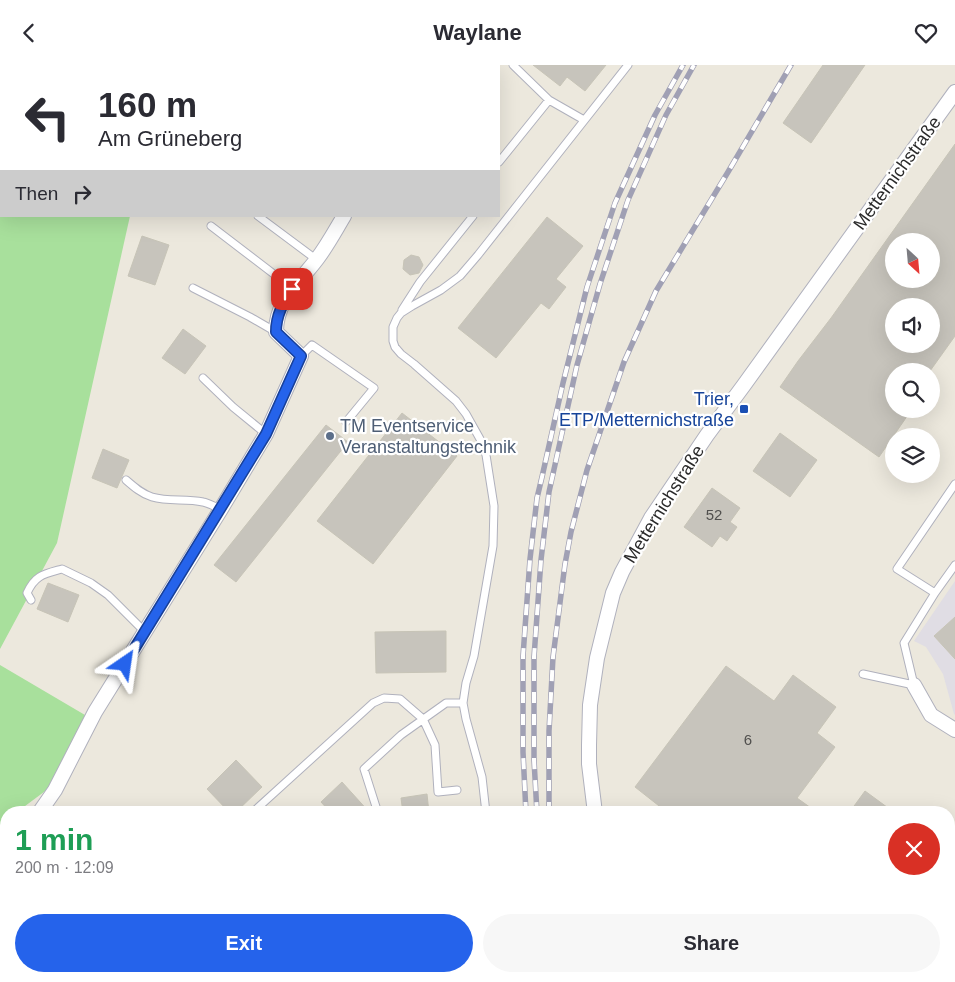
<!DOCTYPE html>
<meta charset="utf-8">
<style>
:root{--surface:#fff;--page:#f7f7f7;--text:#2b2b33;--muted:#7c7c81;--accent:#2563eb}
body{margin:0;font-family:Helvetica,sans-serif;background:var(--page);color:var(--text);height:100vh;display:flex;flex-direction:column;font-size:19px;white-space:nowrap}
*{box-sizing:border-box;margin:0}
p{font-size:16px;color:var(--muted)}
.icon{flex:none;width:28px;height:28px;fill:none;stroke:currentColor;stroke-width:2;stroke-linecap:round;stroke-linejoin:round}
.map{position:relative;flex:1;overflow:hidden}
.sheet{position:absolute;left:0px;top:741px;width:955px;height:176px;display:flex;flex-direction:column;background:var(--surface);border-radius:20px 20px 0 0;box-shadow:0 5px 20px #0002}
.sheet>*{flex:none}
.guide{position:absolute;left:0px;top:0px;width:500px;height:152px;box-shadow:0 5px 20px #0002;background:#fff;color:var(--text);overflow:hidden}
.needle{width:32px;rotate:154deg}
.fabs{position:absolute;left:885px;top:168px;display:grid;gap:10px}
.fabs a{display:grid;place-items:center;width:55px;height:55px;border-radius:50%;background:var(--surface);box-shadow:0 5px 20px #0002;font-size:25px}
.pin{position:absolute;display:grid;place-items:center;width:42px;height:42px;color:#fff;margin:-21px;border-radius:10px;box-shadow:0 2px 8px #0006}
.me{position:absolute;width:55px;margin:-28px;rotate:32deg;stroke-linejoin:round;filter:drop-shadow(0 0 4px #0008)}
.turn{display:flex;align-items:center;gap:18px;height:105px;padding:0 15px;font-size:22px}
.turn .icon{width:65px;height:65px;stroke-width:2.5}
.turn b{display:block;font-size:35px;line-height:42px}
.then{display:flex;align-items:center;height:48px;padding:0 15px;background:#0003;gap:10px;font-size:19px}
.round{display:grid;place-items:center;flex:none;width:52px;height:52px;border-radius:26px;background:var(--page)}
.head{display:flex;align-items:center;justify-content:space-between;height:85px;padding:0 15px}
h1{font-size:30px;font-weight:600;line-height:38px;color:#1e9e55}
.primary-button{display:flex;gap:10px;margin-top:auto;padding:10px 15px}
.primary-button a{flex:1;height:58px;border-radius:30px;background:var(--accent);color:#fff;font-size:20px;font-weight:600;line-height:58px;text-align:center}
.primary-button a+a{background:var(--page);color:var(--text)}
header{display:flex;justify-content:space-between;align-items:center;height:65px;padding:0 15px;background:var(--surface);font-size:22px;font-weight:600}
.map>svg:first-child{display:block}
.industrial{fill:#e0dde4}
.green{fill:#a8e09c}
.water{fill:#74b8e9}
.building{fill:#c7c4bc;stroke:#c7c4b7;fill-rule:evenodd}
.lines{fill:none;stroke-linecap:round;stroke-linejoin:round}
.lane-casing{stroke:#b0b1bd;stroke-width:9}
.street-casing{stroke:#b0b1bd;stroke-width:16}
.lane{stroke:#fff;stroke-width:7}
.street{stroke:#fff;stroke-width:14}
.rail-casing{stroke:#a0a0b4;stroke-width:5.5}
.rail{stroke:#fff;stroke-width:4;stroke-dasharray:11;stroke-linecap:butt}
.route-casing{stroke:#184099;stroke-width:12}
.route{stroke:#2563eb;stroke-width:9}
.transit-dot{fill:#1a4fb4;stroke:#fff;stroke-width:2}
.service-dot{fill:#5c6f8a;stroke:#fff;stroke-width:2}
.labels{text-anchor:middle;stroke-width:4.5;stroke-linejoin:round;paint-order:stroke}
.number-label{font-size:15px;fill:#51504e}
.street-label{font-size:18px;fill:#2a2a2a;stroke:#fff}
.transit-label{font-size:18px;fill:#164399;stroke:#fff;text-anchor:end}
.service-label{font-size:18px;fill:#4e5e75;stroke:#fff;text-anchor:start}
</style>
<header><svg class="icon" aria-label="back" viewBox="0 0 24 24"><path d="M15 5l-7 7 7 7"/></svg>Waylane<svg class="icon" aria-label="heart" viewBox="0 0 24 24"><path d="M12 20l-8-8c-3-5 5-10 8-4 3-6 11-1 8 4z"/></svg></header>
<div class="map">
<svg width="955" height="917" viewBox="0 0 955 917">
<rect width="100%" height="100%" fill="#ece8dd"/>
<path class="industrial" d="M955,516V650L954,649L943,609L926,582L914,576Z"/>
<path class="green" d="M20,0H231L230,1H21Z
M1,120V151H130L57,478L0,584V121Z
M0,600L85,650L52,721L17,747L6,748V755L0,760Z"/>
<path class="water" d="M230,911H286L291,917H225Z"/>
<path class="building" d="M533,0H606L585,26L567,12L560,21Z
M823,0H865L811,78L783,58Z
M955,79V271L930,306H894V344H912L879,392L780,322L798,296L831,253ZM894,176H931V214H894ZM894,241H931V279H894Z
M547,152L583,181L556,214L566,222L549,244L541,238L496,293L458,263Z
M142,171L169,180L155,220L128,211Z
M411,190L419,192L423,200L419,208L410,210L403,204L404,195Z
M183,264L206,281L185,309L162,293Z
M402,348L457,391L373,499L317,456Z
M326,360L348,377L236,517L214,500Z
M780,368L817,395L790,432L753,406Z
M103,384L129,395L117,423L92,413Z
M712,423L740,443L730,457L737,462L727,476L720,471L712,482L684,462Z
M48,518L79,530L68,557L37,544Z
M955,552V594L934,571Z
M446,566V607L376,608L375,567Z
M726,601L774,636L793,610L836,642L817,668L835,682L797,733L818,748H668L635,722Z
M236,695L262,722L235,748H230L207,724Z
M342,717L370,748H331L321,737Z
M865,726L895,748H849Z
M427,729L429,748H403L401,733Z"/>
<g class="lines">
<g class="lane-casing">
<path id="lane" d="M513,0L549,35L584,55
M499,97L549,35
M258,151L317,195
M211,161L292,223
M193,223L250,252L276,267
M402,245L420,217L473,151
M301,291L312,280L374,323L346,357
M203,313L233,342L266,369
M126,415C134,422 142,429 152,432C169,437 186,433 203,437C209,438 215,442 221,444
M955,419L897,504L935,528L955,500
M31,535L27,528C35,510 44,509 62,504L91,518L108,530L145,567
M863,609L914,620L904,578L935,528
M252,748L373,638L384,633L400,634L423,654L435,680L438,727L457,725
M378,748L364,704L401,670L446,638H463
M486,748L482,712L466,654L463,638L466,618L474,591L493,481L494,441L486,390L480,374L466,349L456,336L414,299L401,289L395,282L393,276V262L397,253L401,248L412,241L441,225L460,211L478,190L628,0
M139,911L144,917
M406,911V917
M500,911V917
M82,917L89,911
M705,917L709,911"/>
</g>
<g class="street-casing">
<path id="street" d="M421,1V0
M914,620L931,650L955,665
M39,748L55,725L95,647L221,444L266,369L301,291L276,267C276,235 299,218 317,194C327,181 335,166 344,151
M595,748L589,699V680L590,640L597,593L613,528L622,507L651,453L707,370L744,320L955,27
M0,801L6,792
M635,911L640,917"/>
</g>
<use href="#lane" class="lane"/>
<use href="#street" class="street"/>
<g class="rail-casing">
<path id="rail" d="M526,748L523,687V591L530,494L537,433L542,412L563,318L587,222L615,138L655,50L683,0
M537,748L534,695V592L541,495L549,427L577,300L600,219L628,135L666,50L694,0
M549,748V666L553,592L565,499L571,467L587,405L624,297L656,226L728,107L791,0
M546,911L547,917
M558,911L560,917
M569,911L570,917"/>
</g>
<use href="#rail" class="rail"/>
</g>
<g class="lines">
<g class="route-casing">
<path id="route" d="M125,599L266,369L301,291L276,267C276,250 283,238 292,224"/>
</g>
<use href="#route" class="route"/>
</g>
<rect class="transit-dot" x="739" y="339" width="10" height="10" rx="2.5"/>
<circle class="service-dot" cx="330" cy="371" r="5"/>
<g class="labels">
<g class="number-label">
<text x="714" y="455">52</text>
<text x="748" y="680">6</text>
</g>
<g class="street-label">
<text transform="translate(897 108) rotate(-54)" y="6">Metternichstraße</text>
<text transform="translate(664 439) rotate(-58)" y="6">Metternichstraße</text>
</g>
<g class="transit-label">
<text x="734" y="340">Trier,<tspan x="734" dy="21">ETP/Metternichstraße</tspan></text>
</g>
<g class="service-label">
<text x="340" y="367">TM Eventservice<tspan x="340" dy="21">Veranstaltungstechnik</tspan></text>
</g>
</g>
</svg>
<div class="fabs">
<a><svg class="needle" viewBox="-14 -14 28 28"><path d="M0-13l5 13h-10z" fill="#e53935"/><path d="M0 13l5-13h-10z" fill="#7c7c81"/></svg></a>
<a><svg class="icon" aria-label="sound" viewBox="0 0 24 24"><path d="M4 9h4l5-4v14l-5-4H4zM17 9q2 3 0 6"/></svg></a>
<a><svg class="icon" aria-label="search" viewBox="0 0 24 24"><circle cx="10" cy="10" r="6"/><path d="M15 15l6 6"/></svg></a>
<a><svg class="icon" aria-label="layers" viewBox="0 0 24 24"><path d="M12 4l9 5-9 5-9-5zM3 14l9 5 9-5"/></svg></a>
</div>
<div class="pin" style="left:292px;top:224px;background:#d93025"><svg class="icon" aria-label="arrive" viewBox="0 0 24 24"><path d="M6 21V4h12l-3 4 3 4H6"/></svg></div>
<svg class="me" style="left:125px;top:599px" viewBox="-20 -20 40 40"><path d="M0-17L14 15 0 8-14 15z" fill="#2563eb" stroke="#fff" stroke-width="4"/></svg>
<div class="guide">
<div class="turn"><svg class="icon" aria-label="left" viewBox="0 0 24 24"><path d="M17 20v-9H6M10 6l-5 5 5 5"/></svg><div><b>160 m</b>Am Grüneberg</div></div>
<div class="then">Then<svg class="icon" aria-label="right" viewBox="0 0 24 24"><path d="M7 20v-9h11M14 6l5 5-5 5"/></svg></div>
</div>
<section class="sheet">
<div class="head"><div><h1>1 min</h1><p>200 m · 12:09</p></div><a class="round" style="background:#d93025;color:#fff"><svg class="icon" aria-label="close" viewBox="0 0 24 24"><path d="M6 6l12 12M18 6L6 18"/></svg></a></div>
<div class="primary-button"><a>Exit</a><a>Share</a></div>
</section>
</div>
